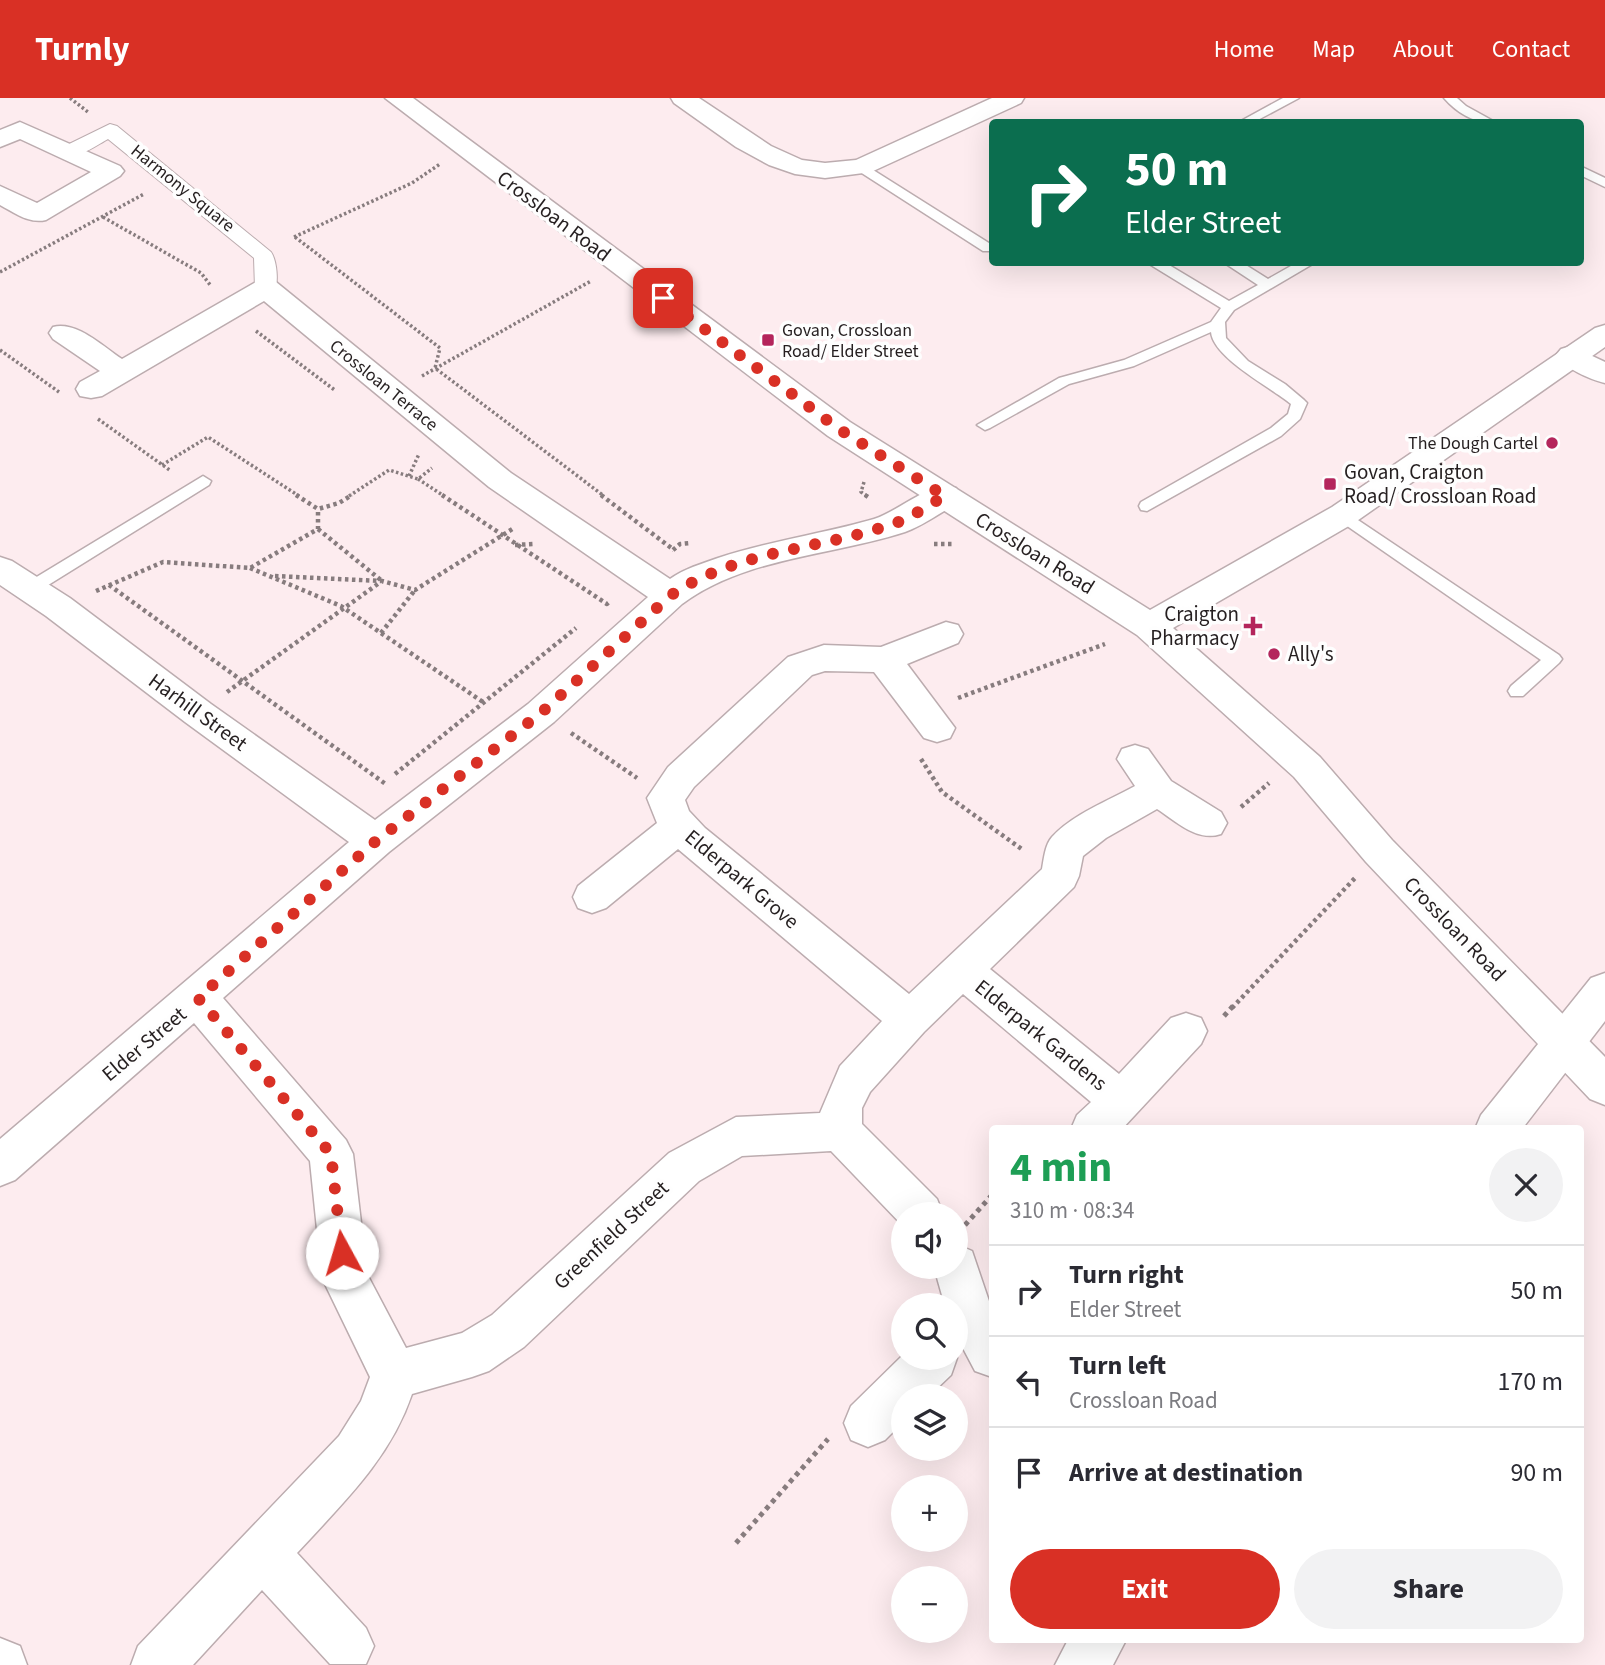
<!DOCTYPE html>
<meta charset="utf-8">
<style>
:root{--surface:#fff;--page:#f2f2f3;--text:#2b2b33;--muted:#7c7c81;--line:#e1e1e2;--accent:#d93025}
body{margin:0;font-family:"Source Sans 3",sans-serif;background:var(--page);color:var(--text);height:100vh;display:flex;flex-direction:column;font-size:26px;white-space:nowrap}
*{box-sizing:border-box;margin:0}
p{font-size:23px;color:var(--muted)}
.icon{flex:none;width:38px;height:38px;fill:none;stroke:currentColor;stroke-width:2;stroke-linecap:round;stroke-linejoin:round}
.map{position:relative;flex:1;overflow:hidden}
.drawer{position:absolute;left:989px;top:1027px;width:595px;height:518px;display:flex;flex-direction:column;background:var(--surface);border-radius:7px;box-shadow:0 7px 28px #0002}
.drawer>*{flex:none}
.guide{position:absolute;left:989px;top:21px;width:595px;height:147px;border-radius:7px;box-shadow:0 7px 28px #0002;background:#0b6e4f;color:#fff;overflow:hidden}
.buttons{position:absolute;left:891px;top:1104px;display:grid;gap:14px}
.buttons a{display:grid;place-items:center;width:77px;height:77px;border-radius:50%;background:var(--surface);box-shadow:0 7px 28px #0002;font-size:35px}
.pin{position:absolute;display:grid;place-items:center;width:60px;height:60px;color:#fff;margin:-30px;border-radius:14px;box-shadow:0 4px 10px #0006}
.me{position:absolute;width:77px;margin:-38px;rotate:354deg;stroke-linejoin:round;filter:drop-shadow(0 0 5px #0008)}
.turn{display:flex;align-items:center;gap:24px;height:147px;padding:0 21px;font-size:32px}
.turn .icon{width:91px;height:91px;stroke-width:2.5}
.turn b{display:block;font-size:49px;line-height:60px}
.round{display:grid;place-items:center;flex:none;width:74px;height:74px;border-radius:37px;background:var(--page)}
.head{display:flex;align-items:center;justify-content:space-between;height:119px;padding:0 21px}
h1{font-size:42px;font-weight:700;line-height:52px;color:#1e9e55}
.action{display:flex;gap:14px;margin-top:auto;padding:14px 21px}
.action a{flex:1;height:80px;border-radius:42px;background:var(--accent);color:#fff;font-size:28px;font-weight:700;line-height:80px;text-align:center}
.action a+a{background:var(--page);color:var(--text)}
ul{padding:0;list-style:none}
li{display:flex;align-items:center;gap:21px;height:91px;padding:0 21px;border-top:2px solid var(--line)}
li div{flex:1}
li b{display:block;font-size:26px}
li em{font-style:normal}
header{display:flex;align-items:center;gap:42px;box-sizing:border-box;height:98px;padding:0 35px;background:var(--accent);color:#fff}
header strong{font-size:33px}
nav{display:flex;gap:38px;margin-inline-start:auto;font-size:24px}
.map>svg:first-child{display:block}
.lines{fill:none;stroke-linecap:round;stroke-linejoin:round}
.service-casing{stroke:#bcacaf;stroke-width:3}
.pedestrian-casing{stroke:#bcacaf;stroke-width:2}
.minor-casing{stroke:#bcacaf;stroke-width:3}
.tertiary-casing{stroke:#bcacaf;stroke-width:3}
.path-far2{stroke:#877c7e;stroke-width:3.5;stroke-dasharray:2.5 2.5;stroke-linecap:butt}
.path-far1{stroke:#877c7e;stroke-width:4.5;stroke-dasharray:3.5 3.5;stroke-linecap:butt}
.path{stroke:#877c7e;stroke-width:5;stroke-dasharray:4.5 4.5;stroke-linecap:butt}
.service{fill:#fff;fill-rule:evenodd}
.pedestrian{fill:#fff;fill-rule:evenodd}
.minor{fill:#fff;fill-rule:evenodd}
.tertiary{fill:#fff;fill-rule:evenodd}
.route{stroke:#d93025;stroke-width:12;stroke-dasharray:0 21.6}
.poi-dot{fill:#b4265c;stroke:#fefefe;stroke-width:2.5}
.labels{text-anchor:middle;stroke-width:7;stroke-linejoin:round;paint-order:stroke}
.far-street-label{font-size:18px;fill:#251f20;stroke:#fefefe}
.far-poi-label{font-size:18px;fill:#251f20;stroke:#fefefe;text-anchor:start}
.street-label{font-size:21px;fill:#251f20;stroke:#fefefe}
.poi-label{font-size:21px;fill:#251f20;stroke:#fefefe;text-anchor:start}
</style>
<header>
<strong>Turnly</strong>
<nav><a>Home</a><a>Map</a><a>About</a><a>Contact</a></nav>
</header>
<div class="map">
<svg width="1605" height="1567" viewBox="0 0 1605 1567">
<rect width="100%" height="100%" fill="#fdecef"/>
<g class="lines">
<g class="service-casing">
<path id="service" d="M1283,0H1299L1254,24H1239Z
M1444,0H1457L1466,8L1495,24C1475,26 1457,15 1444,0Z
M862,65L992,147V153H983L857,72L856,69Z
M1580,68L1605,80V89L1580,77Z
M1146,164H1164L1229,203L1258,187L1223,164H1241L1268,181L1298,164H1316L1234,212L1225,224L1226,240L1248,263L1285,286L1304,302L1307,305L1300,321L1281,338L1147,413L1141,412L1139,408L1141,404L1271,330L1288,316L1291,306C1272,290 1213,260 1211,234L1134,268L1069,286L990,330L985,332L977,327L1059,280L1124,262L1211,224L1221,210Z
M203,378L211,383L209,387L37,494H25L23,490L25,486Z
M1343,412L1559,557L1562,561L1559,565L1523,598H1511L1508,593L1511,588L1541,562L1337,421L1335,417Z"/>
</g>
<g class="pedestrian-casing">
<path id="pedestrian" d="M110,26L117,28L271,154C277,163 279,185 274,195H258L255,190L254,160L108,41C95,48 79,61 63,57L60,53L63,49Z"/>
</g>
<g class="minor-casing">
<path id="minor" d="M671,0H699L771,48L802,62L825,65L856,62L992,0H1024L1021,5L871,74L825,80L795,76L769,67L736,49L674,5Z
M20,24L120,68L124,73L120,78L46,122C29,126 15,115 0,107V88L37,105L91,74L20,41L0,49V32Z
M266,182L276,184L511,375L670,481C684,471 701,466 718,460C769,443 822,436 874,421C900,413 928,383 956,390L961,398L956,406C940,415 922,428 905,434C831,458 745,459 682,506L554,624L389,754L223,900L346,1042L353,1056L367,1176L406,1250L462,1235L492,1217L669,1055L736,1019L820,1015L840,968L882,923L678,751L606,810L592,815L578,810L573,799L578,788L657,725L647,700L668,669L788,559L824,547L881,549L946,524L958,527L963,536L958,545L907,566L955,630L950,640L937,644L924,640L874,574L825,573L812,577L694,689L685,702L689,713L705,730L909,896L1042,771C1044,760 1045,747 1052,739C1073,716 1108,703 1135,688L1117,661L1122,651L1135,647L1148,651L1171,683L1221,714L1227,725L1221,736C1197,744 1177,724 1157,711L1106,740L1083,758L1079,778L1074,789L990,871L1119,976L1171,920L1186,915L1201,920L1207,933L1201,946L1122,1031H1071L1077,1017L1091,1004L963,896L924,934L870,994L862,1010V1026L937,1101L943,1116H903V1128L831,1053L742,1058L699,1083L524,1249L489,1273L472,1279L412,1296C390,1361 343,1405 297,1455L366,1530L374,1548L366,1566H330L262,1492L193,1567H131L138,1548L339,1338L361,1303L370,1279L322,1180L310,1063L194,925L15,1082L0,1088V1041L349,744L185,624L46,518L0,487V459L12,463L70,500L211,606L375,722L528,606L648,499L489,389L264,203L102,298L91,300L80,298L76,291L80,284L100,273L53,241L49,235L53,229C77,223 102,248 122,261L256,184Z
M1571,248L1605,264V285C1589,281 1566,271 1556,257L1561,251Z
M1605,875V923L1522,1031H1475L1481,1017L1591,880Z
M956,1146L972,1153L992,1212V1279L975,1273L956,1237V1208H945L934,1169H956Z
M956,1255L957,1260L951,1277L929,1298H903V1324L885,1342L868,1349L851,1342L844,1325L851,1308L903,1257V1260H956Z
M0,1540L20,1548L27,1567H0Z
M1068,1542H1126L1113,1567H1055Z"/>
</g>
<g class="tertiary-casing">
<path id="tertiary" d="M385,0H413L850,324L1150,512L1332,409L1595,230L1605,227V249L1354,425L1173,530L1320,659L1392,742L1605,959V1007L1590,1001L1366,764L1294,679L1137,537L828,338Z"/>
</g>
<path class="path-far2" d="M70,0L88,14
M103,119L201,175L211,188
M294,139L412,85L440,66
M295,139L440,250L435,270L604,398
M0,174L144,96
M256,233L336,293
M0,252L59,294
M422,278L591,183
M98,321L171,373
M162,367L208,339L299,398
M409,378L419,356
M418,381L444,398
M864,384L861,394L867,398
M349,398L389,372L418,381L432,370"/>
<path class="path-far1" d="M296,397L318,411L339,405L352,397
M442,397L607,506L609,504
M601,397L674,452
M865,397L868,399
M318,431L382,483
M934,446H953
M515,447L533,446
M673,452L680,446L690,445
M250,470L341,508L483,604
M275,478L381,483
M109,487L387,687
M96,493L163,464L250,470L318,431V411
M381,535L415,492
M227,594L382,483L415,492L514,430
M958,600L1105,546
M571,635L637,680
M921,661L942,694L1023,752
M395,676L576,530
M1241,709L1269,685
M1232,910L1355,780"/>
<path class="path" d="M1224,918L1233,908
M965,1127L992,1097
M736,1445L828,1341"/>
<use href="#service" class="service"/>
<use href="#pedestrian" class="pedestrian"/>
<use href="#minor" class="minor"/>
<use href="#tertiary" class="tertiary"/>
</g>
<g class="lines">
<path class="route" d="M342,1155L331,1056L198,900L376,743L541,615L670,498C736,452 818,452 893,426C911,420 928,407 945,398L839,331L663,200"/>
</g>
<g class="poi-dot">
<rect x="761" y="235" width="14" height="14" rx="3.5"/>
<circle cx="1552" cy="345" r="7"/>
<rect x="1323" y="379" width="14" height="14" rx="3.5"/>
<path d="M1249.5 517.5h7v7h7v7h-7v7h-7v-7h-7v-7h7z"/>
<circle cx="1274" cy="556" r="7"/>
</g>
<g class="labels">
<g class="far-street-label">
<text transform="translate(183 90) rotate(39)" y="6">Harmony Square</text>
<text transform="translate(384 287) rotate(39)" y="6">Crossloan Terrace</text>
</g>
<g class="far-poi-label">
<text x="782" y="238">Govan, Crossloan<tspan x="782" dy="21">Road/ Elder Street</tspan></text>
<text x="1538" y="351" text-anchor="end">The Dough Cartel</text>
</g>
<g class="street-label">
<text transform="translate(554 118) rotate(37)" y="7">Crossloan Road</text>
<text transform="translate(1035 455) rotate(32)" y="7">Crossloan Road</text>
<text transform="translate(198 614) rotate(36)" y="7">Harhill Street</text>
<text transform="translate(742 781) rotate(40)" y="7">Elderpark Grove</text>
<text transform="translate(1455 831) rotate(46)" y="7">Crossloan Road</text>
<text transform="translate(1041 937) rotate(39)" y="7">Elderpark Gardens</text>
<text transform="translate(144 946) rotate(-40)" y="7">Elder Street</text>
<text transform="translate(611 1137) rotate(-43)" y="7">Greenfield Street</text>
</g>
<g class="poi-label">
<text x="1344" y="381">Govan, Craigton<tspan x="1344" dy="24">Road/ Crossloan Road</tspan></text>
<text x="1239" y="523" text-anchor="end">Craigton<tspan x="1239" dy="24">Pharmacy</tspan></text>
<text x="1288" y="563">Ally's</text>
</g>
</g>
</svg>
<div class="buttons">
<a><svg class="icon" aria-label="sound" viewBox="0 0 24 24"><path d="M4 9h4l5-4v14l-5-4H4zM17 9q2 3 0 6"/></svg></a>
<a><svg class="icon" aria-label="search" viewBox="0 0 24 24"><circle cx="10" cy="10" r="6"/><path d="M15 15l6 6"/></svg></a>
<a><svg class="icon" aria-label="layers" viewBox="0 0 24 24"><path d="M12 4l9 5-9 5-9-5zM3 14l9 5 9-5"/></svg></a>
<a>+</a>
<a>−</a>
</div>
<div class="pin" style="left:663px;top:200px;background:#d93025"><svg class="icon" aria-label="arrive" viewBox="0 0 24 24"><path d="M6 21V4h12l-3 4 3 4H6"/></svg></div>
<svg class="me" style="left:342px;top:1155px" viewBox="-20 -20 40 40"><circle r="19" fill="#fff"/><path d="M0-13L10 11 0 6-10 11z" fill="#d93025"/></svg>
<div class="guide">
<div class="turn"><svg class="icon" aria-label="right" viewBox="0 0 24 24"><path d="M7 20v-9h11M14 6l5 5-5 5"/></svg><div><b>50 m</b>Elder Street</div></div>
</div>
<section class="drawer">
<div class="head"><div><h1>4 min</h1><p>310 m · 08:34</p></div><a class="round"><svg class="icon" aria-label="close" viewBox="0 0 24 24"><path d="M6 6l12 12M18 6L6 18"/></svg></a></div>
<ul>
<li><svg class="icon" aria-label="right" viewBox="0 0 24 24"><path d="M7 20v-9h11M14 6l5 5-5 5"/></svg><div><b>Turn right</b><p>Elder Street</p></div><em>50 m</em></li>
<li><svg class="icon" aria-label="left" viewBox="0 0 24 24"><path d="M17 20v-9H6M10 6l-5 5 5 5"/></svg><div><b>Turn left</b><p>Crossloan Road</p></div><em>170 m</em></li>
<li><svg class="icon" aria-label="arrive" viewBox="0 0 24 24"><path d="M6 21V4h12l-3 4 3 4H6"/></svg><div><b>Arrive at destination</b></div><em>90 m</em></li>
</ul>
<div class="action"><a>Exit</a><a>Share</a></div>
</section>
</div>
